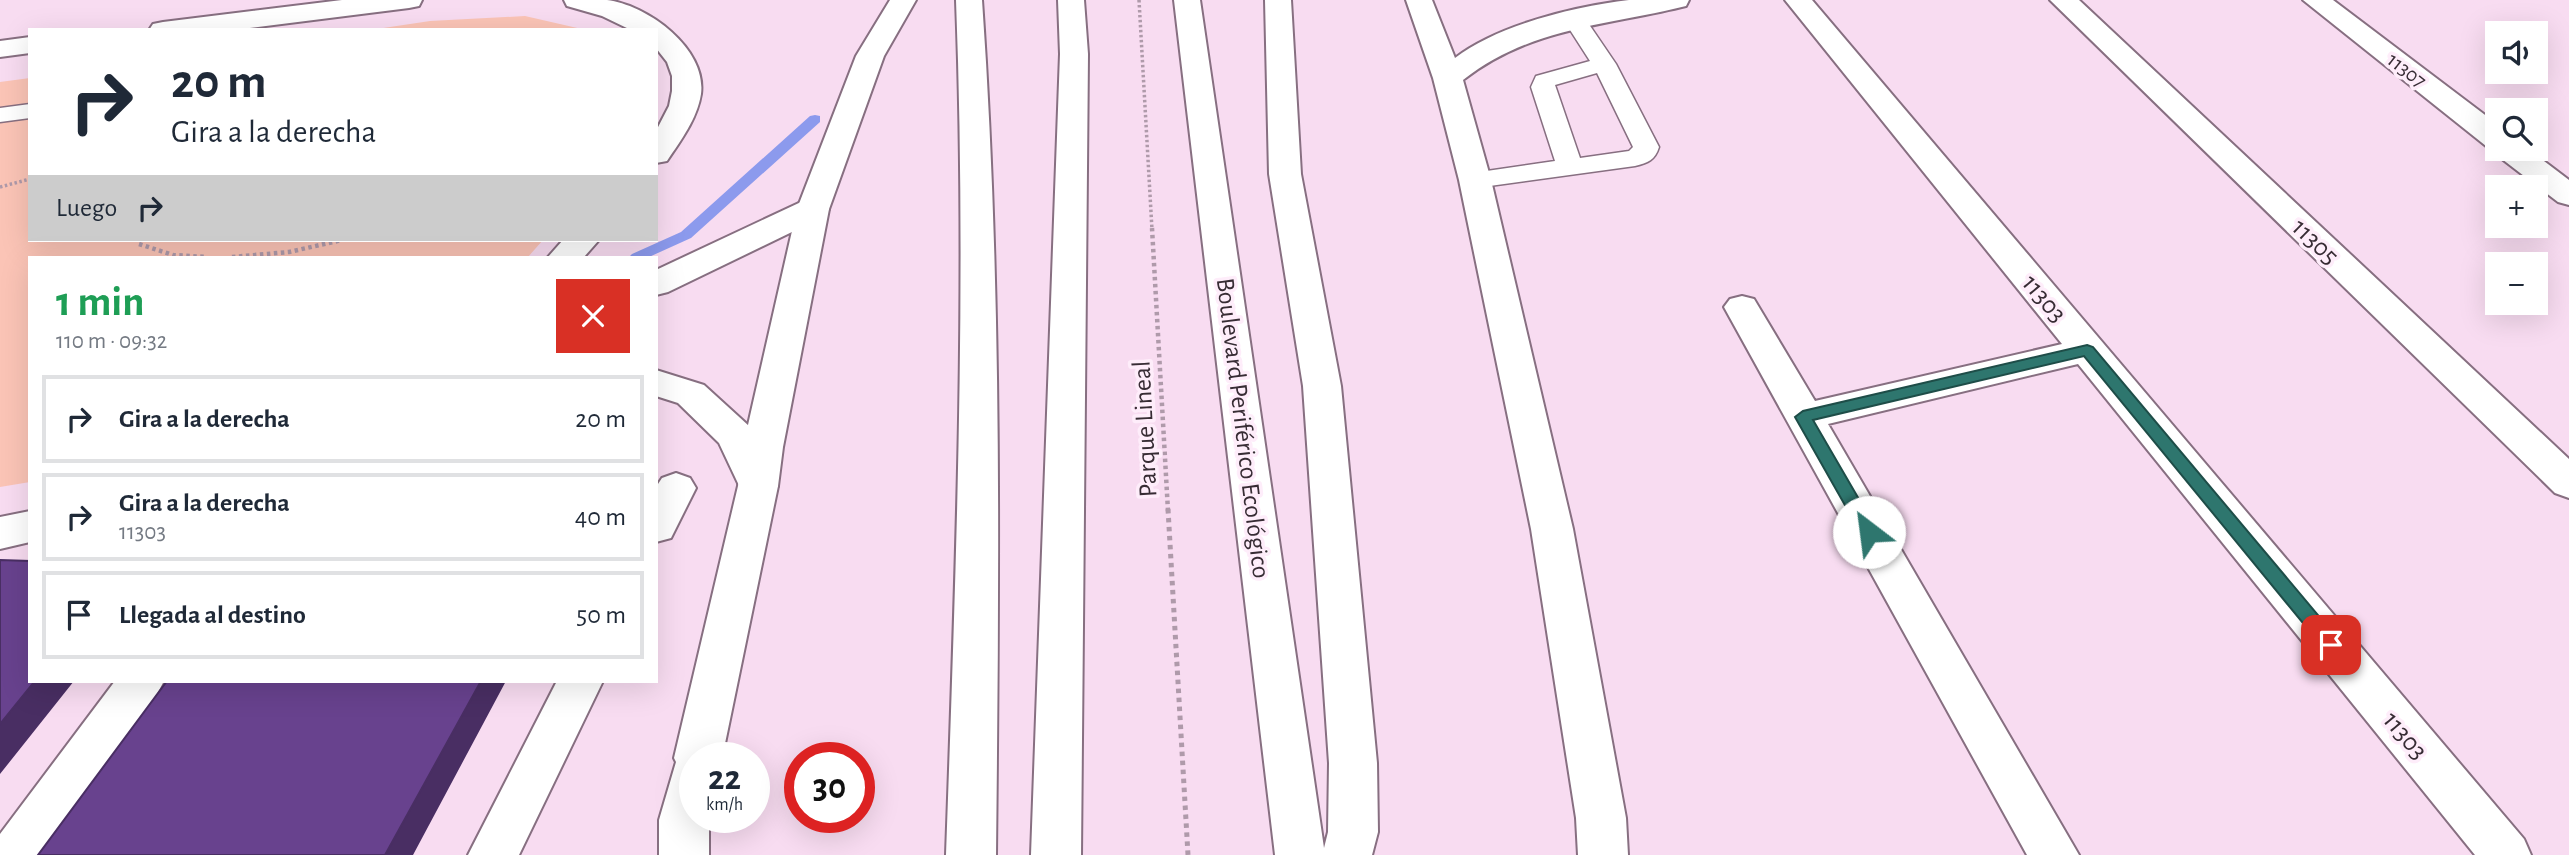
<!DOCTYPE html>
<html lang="es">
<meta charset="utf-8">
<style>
:root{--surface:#fff;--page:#f6f6f7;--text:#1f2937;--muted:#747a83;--line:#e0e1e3}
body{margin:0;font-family:"Alegreya Sans",sans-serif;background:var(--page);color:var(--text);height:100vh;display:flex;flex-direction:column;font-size:26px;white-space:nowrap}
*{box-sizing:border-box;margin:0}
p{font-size:23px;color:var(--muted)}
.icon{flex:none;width:38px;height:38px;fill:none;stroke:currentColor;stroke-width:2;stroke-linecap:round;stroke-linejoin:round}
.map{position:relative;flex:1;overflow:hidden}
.panel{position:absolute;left:28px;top:256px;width:630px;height:427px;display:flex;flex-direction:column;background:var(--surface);border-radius:0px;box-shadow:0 7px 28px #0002}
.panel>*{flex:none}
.guide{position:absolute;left:28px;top:28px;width:630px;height:214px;border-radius:0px;box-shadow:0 7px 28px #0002;background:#fff;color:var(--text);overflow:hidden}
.buttons{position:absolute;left:2485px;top:21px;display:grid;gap:14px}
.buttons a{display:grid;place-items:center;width:63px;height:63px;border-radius:0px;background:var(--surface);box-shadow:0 7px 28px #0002;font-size:35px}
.speed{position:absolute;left:679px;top:742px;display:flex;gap:14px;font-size:35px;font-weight:700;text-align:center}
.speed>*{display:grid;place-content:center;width:91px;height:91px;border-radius:50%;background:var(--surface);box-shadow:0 7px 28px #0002;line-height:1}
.speed small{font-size:18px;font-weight:400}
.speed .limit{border:10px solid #d22;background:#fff;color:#111}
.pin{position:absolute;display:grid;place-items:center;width:60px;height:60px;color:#fff;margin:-30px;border-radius:14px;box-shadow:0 4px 10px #0006}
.me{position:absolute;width:77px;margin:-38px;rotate:330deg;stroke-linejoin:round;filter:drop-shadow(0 0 5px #0008)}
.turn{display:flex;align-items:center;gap:24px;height:147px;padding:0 28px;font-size:32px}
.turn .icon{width:91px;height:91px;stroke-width:2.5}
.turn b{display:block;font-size:49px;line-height:60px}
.then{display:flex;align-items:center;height:66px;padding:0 28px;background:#0003;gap:14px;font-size:26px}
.round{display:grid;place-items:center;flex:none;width:74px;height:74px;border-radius:0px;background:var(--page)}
.overview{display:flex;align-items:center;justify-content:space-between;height:119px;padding:0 28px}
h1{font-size:42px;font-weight:700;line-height:52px;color:#1e9e55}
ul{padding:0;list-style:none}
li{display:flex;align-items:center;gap:21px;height:88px;margin:0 14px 10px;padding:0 14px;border:4px solid var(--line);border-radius:0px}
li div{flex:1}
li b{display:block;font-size:26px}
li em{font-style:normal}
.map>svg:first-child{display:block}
.green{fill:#fbc4b6}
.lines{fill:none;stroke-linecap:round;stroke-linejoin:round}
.stream{fill:#8c9aed;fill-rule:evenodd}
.lane-casing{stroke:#876f81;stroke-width:3}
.street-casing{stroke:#876f81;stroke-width:4}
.secondary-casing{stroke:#876f81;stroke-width:4}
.highway-casing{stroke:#876f81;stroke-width:4}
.path-far2{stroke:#af9aaa;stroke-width:3.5;stroke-dasharray:2.5 2.5;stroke-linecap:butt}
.path-far1{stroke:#af9aaa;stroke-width:4.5;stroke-dasharray:3.5 3.5;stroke-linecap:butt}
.path{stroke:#af9aaa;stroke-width:5;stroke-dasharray:4.5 4.5;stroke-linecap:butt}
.lane{fill:#fff;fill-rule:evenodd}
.street{fill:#fff;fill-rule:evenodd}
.secondary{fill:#fff;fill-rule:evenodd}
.highway{fill:#fff;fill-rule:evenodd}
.shaded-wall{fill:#492e63}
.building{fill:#68428e;stroke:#492e63;stroke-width:2}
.route{fill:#2e766e;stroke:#1e4d48;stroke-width:2}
.labels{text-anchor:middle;stroke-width:7;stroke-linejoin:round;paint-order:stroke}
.far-street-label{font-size:21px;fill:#372c34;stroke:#feedfa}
.street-label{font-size:26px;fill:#372c34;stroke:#feedfa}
</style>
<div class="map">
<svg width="2569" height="855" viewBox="0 0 2569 855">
<rect width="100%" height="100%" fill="#f8dcf1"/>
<path class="green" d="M525,16L586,30H370L430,21Z
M30,78V240H543L528,257H30V482L0,487V82Z"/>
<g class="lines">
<path class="stream" d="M815,115L820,116V122L691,238L649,257H629L632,254L681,232L810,116Z"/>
<g class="lane-casing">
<path id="lane" d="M1574,12L1582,14L1616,64L1659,147C1655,160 1648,163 1635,166L1475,188L1466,186L1462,180L1466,174L1555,161L1531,87L1536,76L1590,61L1563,19L1566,14ZM1597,73L1633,147L1629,151L1580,158L1555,85Z
M30,104V118L0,122V108Z"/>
</g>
<g class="street-casing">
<path id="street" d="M1406,0H1432L1455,58C1498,25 1576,6 1629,0C1649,0 1670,0 1689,0L1686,6C1605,26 1531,27 1463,80L1491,180L1573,529L1626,818L1628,855H1578L1576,818L1531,529L1459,180L1433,78Z
M1785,0H1812L2524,839L2531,855H2475L2078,364L1828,424L2079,855H2027L1724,307L1730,299L1742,296L1754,299L1815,401L2062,344Z
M2050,0H2079L2569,459V498L2555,493Z
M2303,0H2333L2497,124V149H2528L2569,180V205L2558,202L2498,156L2494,148L2486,146Z
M813,199L825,202L829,209L825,216L668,292L656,295V270L801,202Z
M656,370L704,385L749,426L778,486L772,496L758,501L744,496L719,443L678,403L656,396Z
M676,473L690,478L696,488L671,538L656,542V487L662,478Z
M30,511V542L0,549V517Z
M115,681H164L157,694L43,855H0V834Z
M557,681H603L519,855H468Z"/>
</g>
<g class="secondary-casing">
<path id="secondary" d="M342,0H422L419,6L409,8L233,30H149L153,24L163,22Z
M564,0C577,0 593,0 607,0C647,5 707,48 701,94C697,119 681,140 667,161L656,163V131L669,106L672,91V76L667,62L656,48V30H631L602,16L567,6Z
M30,37V53L0,57V41Z
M563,240H599L584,257H548Z"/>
</g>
<g class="highway-casing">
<path id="highway" d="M890,0H916L884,56L829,209L783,447L778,486L722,758H695V817H709V855H659V820L676,762L674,758L738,486L743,447L797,209L856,56Z
M956,0H982C1002,285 999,570 996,855H946C956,570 967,285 956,0Z
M1058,0H1084L1088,54L1081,855H1031L1060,54Z
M1174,0H1200L1324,848L1328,832L1329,763L1303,386L1269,174L1265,0H1291L1301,174L1341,386L1377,763L1378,832L1372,855H1275Z"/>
</g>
<path class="path-far2" d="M1139,0L1152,230
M0,187L30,179"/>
<path class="path-far1" d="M1152,228L1168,511
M139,244L173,255L207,257
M232,257L289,252L342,240"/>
<path class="path" d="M1168,509L1188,855"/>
<use href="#lane" class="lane"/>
<use href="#street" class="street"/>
<use href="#secondary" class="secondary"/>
<use href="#highway" class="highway"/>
</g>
<path class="shaded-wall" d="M35,681H74L0,774V724Z
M481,681H506L413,855H385Z"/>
<path class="building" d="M0,560L30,561V681H35L0,724Z
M167,681H481L385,855H38Z"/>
<path class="route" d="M2087,345L2093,347L2338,639L2341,645L2338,650L2331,652L2325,650L2084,356L1813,420L1878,532L1875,537H1863L1795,417L1803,411Z"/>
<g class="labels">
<g class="far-street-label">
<text transform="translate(2407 70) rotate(38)" y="7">11307</text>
</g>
<g class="street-label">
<text transform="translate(2316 241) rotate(44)" y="9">11305</text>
<text transform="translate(2045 298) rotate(50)" y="9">11303</text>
<text transform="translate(1244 428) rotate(83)" y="9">Boulevard Periférico Ecológico</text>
<text transform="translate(1144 429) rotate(-93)" y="9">Parque Lineal</text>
<text transform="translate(2406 735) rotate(50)" y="9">11303</text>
</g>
</g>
</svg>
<div class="buttons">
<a><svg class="icon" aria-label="sound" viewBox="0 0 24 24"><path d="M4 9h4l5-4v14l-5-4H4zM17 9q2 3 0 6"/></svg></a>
<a><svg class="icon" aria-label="search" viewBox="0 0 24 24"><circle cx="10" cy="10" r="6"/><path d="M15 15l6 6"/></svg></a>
<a>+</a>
<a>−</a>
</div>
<div class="speed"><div>22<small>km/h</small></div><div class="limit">30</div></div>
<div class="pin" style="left:2331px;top:645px;background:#d93025"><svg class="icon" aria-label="arrive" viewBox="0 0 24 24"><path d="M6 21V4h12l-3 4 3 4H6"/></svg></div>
<svg class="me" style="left:1869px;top:532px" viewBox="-20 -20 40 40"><circle r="19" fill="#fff"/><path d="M0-13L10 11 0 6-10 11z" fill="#2e766e"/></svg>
<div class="guide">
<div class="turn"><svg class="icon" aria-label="right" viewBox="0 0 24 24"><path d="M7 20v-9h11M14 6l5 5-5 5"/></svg><div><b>20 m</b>Gira a la derecha</div></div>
<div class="then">Luego<svg class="icon" aria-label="right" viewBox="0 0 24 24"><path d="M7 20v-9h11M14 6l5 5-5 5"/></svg></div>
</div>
<section class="panel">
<div class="overview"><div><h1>1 min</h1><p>110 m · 09:32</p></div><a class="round" style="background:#d93025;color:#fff"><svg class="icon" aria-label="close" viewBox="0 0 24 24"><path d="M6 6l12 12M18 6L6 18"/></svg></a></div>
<ul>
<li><svg class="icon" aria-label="right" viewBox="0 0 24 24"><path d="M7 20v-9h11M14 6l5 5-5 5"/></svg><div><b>Gira a la derecha</b></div><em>20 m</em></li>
<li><svg class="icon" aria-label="right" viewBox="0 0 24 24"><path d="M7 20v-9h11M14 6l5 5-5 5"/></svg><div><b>Gira a la derecha</b><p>11303</p></div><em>40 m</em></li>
<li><svg class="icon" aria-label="arrive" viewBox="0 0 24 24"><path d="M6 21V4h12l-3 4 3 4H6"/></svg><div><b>Llegada al destino</b></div><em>50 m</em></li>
</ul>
</section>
</div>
